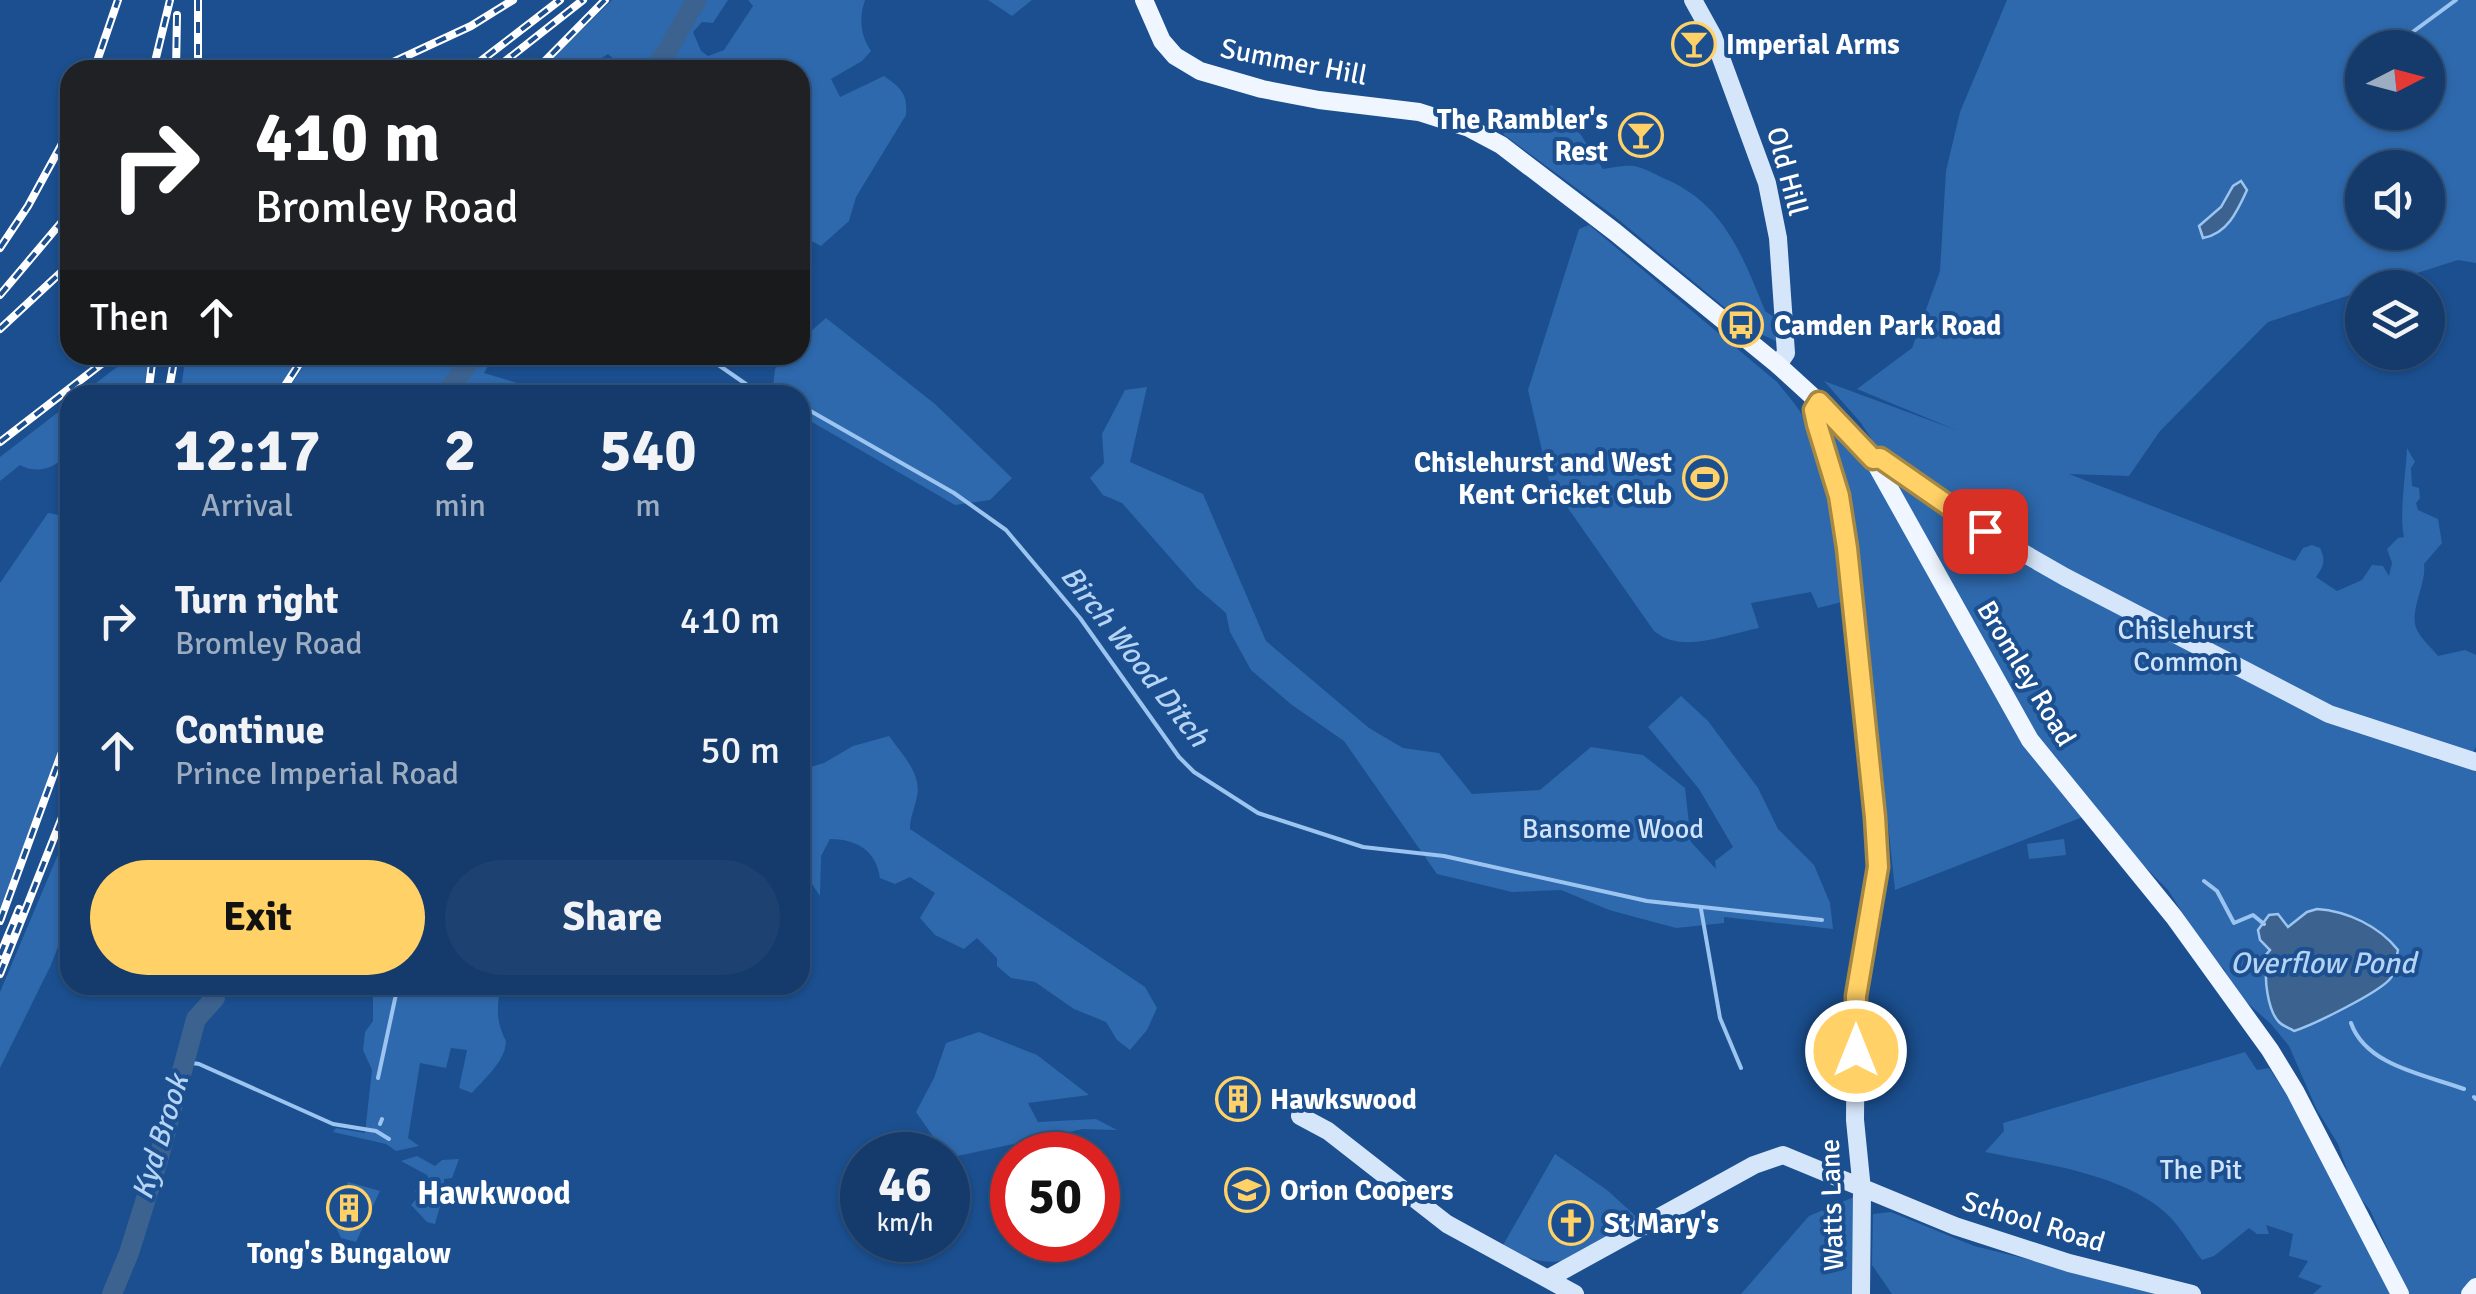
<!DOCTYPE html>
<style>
:root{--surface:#143b6b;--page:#1d4271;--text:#f1f3f6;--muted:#9dadc1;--line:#33557e;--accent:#ffd166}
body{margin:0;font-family:Signika,sans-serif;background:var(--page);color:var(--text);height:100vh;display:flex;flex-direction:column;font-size:38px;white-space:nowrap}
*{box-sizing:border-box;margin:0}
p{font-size:32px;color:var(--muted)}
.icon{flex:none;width:55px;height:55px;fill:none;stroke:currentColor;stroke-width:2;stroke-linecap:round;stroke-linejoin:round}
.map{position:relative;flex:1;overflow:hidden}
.drawer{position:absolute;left:60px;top:385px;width:750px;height:610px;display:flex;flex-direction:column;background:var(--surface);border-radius:30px;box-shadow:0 2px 8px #0004,0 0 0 2px var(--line)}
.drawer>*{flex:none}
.hud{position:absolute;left:60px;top:60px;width:750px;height:305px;border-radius:30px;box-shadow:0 2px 8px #0004,0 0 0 2px var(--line);background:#202124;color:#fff;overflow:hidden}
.needle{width:65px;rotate:84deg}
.controls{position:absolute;left:2345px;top:30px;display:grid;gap:20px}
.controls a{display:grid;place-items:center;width:100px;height:100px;border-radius:50%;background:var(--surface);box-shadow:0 2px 8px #0004,0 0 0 2px var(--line);font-size:50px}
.speed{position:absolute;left:840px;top:1132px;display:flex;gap:20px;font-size:50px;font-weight:700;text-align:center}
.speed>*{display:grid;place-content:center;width:130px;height:130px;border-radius:50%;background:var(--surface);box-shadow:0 2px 8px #0004,0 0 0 2px var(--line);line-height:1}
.speed small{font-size:25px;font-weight:400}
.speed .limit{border:15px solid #d22;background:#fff;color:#111}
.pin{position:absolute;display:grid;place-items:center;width:85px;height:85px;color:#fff;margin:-42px;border-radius:20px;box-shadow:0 5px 15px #0006}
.me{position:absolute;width:110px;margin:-55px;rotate:0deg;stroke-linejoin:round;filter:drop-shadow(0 0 8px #0008)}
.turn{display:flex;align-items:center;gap:35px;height:210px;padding:0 30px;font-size:45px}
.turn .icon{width:130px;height:130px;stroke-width:2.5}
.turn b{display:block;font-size:70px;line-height:85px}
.then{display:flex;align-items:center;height:95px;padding:0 30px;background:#0003;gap:20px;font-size:38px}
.eta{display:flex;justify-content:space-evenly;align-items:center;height:170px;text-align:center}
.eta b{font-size:60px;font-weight:700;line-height:70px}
.button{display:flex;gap:20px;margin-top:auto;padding:20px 30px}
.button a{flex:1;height:115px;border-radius:60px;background:var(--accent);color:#111;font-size:40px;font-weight:700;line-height:115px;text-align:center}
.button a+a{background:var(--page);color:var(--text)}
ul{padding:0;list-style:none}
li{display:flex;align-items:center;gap:30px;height:130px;padding:0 30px}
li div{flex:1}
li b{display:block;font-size:38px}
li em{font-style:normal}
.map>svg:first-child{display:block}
.green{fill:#2e69ad;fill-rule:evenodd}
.water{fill:#3c6290;stroke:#9cc4f0;stroke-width:2.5}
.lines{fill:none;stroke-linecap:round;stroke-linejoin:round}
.stream{stroke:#9cc4f0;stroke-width:4}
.river{stroke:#3c6290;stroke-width:20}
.secondary{stroke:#d6e6fa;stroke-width:18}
.primary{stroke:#f0f6ff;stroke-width:18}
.rail-casing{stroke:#fff;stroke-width:8}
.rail{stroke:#1b4f8f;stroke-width:4;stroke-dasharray:11;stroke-linecap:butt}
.route-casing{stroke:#a68842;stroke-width:25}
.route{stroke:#ffd166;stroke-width:18}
.labels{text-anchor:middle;stroke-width:8;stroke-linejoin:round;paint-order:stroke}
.poi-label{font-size:28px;font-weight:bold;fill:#fff;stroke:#1b4f8f;text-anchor:start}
.street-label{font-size:28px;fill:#fff;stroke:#1b4f8f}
.park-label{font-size:28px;fill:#cfe3fa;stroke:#1b4f8f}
.water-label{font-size:30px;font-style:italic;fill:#b5d3f5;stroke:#1b4f8f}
.quarter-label{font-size:32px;font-weight:bold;fill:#fff;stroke:#1b4f8f}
</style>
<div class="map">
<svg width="2476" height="1294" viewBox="0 0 2476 1294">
<rect width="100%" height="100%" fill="#1b4f8f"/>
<path class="green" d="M612,0H728L713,23L702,22L693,32L701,51L708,56L724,50L753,6L748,0H865C859,18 860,35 871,51L862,61L831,79L840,97L884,76C901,88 908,94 906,115L856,197L849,221L821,246L800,235V70H626L608,54L583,70H541Z
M988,0H1032L1012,16Z
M2007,0H2476V263L2458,260L2373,287L2362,288V291L2268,322L2160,431L2129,476L2069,474L2295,561L2303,548L2312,545L2320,548C2326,560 2324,566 2316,577L2337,591L2362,580L2372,565L2383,566L2389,576L2392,563L2387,549L2398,538L2404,537C2399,515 2406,473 2407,448L2415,462L2411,468L2412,486L2419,488L2420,498L2416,503L2418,510L2438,519L2442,543L2424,564C2427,584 2408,612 2417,630C2421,639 2432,648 2438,656L2465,650L2476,655V747L2473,752L2439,754L2434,759L2476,767V1279L2460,1294H2408L2370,1210L2354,1190L2338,1144L2316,1108L2289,1046L2271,1024L2235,992L2224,969L2208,953L2168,890L2131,853L2098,811L1895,890L1863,586L1846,498L1825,426L1832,428L1894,481L1896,477L1861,423L1824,381L1956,430L1857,389L1912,348L1940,271L1946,171L1960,112ZM2362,48H2428V112H2362ZM2362,168H2428V232H2362Z
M1552,105L1581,135L1603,169C1612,168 1624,165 1634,166C1644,168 1655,174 1663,178C1723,202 1743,256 1765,311L1775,318L1780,343L1752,330L1614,216L1503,134L1516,125L1514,119Z
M1589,225L1777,382C1785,392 1794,402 1801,413C1830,465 1837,543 1846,601L1818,608L1811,592L1751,603L1759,628C1726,634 1682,655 1654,631L1549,481L1528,390L1579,229Z
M826,318L935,404L1012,478L990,500L955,505L800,415V395H772L775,369L788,355H800V341Z
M133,355H149L143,395H80Z
M186,355H301L275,395H180Z
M311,355H494L484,373L558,395H284Z
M1147,387L1130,462L1203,494L1266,641L1369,728L1403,748L1439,753L1472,794L1540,790L1591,747L1643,755L1685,788L1691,842L1716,869L1715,861L1733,847L1699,789L1648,727L1681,696L1708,721L1758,788L1778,829L1814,865L1830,903L1833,929L1724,917V923L1676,928L1609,910L1561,890L1512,892L1437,874L1344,741L1292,705L1251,670L1230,632L1226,613L1197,588L1122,503L1103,495L1090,478L1104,463L1102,434L1125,390Z
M70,403C70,415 73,431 70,444C65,466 39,476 20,465L0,481V457Z
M48,513L70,517V709L52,770L0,908V583Z
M889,736C901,753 922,774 917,796C915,808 910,816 910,829L1145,987L1157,1008L1147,1030L1130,1050L1117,1040L1106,1022L1074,1009L1035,982L1011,978L997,966V958L977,938L964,949L935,935L920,918L935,893L910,877L895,884L880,878C876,850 856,839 830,839L821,856L820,896L800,866V835L810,824L806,812L800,811V770L824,763L853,746Z
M70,826V916L51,965L0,1068V992Z
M2064,839L2066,855L2029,859L2027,844Z
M373,985H502C497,999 496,1018 502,1032C505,1042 507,1037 505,1048C501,1065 483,1080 472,1093L459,1088L467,1050L451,1048L446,1068L420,1063L408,1138L419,1146L396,1151L386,1144L333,1132L336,1128L365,1133L372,1070L363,1050L365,1032L373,1021Z
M979,1032L1037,1055L1089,1095L1028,1103L1038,1122L1096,1119L1117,1130L1083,1129L948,1158L916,1112L934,1078L946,1043Z
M2245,1052L2257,1070L2269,1068L2293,1104L2392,1294H2313L2322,1286L2298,1277L2308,1261L2289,1256L2293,1234L2266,1225L2269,1234H2257L2249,1228L2214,1256L2202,1260C2191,1246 2181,1228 2169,1216C2126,1174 2043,1164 1985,1152L2004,1131L2003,1123Z
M1555,1154L1607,1190L1640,1220C1583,1252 1567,1280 1502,1247Z
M417,1156L435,1166L442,1160L459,1159L452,1178L444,1179V1192L435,1224L427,1222L411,1205L417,1198L415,1190L434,1188L427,1175L401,1161Z
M348,1182L380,1191L356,1242L341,1238L334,1223Z
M1854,1197L1855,1294H1741L1809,1216Z
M1891,1212L1974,1246L2168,1294H1892L1872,1265L1873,1214Z"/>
<path class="water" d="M2241,181L2247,190C2237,212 2227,234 2203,238L2199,226L2221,207L2233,186Z
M2317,909C2347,911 2379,926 2398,950C2395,961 2398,969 2390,979C2378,993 2313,1025 2294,1031C2289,1028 2283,1026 2279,1022C2268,1011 2263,977 2268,963L2264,957L2270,950L2260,940L2258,930L2269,915L2278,914L2288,927L2307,912Z"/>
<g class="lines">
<path class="stream" d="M2391,48L2456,0
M2357,70L2362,66
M704,355L756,391L769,395
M800,405L954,493L1006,530L1080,618L1179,757L1194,772L1258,813L1363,847L1444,856L1647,901L1822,920
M69,834L70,835
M2204,881L2217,891L2234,923L2253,915L2264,924
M1701,909L1720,1018L1741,1068
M2351,1023C2366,1066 2426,1075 2464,1089
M183,1058L186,1062L199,1064L333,1124L376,1131L389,1139
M378,1078L398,985
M2474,1097L2476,1099
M380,1124L382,1119"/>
<path class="river" d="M652,70C673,48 680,24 697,0
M445,395L474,355
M112,1294L129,1253L159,1157L196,1019L215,998L216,985"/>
<path class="secondary" d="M1693,0L1713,36L1767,183L1778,238L1786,353L1778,365
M1819,402L1814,410L1817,423L1839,496L1847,548L1878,867L1856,995L1855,1120L1862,1190L1861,1294
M1873,459L1880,457L1985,531L2065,577L2329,714L2476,762
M1300,1116L1328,1131L1447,1224L1575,1294
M1549,1278L1754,1165L1783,1155L1955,1226L2069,1263L2192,1294"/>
<path class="primary" d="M1144,0L1162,41L1175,56L1200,71L1262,89L1319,100L1419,112L1469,128L1501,145L1615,232L1778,365L1834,416L1873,459L2030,740L2174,917L2270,1050L2295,1091L2400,1294
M2470,1294L2476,1287"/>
<g class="rail-casing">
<path id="rail" d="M198,0V70
M94,70L118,0
M153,70L170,0
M176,70L177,15
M376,70L471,26L513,0
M469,70L560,0
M494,70L583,0
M536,70L605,0
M0,248L28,206L70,129
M0,295L70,212
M0,329L70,264
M148,395L153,355
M168,395L175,355
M279,395L305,355
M0,442L113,355
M0,921L70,730
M0,955L19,909
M0,974L70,797"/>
</g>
<use href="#rail" class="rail"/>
</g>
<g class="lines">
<g class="route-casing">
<path id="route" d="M1856,1051V996L1878,867L1875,817L1847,548L1839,496L1817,424L1814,410L1819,402L1873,459L1880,458L1985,531"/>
</g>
<use href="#route" class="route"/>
</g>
<defs>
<g id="bar-ring" transform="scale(2.25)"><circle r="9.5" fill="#1b4f8f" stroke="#ffd166" stroke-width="1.5"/><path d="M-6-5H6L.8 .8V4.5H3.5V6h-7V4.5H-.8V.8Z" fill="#ffd166"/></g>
<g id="bus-ring" transform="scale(2.25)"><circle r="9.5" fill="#1b4f8f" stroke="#ffd166" stroke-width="1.5"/><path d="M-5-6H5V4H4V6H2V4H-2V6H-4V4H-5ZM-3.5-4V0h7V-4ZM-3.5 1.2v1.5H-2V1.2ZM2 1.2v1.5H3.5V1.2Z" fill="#ffd166"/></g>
<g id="stadium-ring" transform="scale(2.25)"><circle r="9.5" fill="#1b4f8f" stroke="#ffd166" stroke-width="1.5"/><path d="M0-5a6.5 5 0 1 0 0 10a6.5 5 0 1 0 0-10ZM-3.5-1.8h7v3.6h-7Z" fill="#ffd166"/></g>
<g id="building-ring" transform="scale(2.25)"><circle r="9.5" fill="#1b4f8f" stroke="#ffd166" stroke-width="1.5"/><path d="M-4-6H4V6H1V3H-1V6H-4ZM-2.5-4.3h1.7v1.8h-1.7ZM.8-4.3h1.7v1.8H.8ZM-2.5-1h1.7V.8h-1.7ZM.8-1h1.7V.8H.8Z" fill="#ffd166"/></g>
<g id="school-ring" transform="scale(2.25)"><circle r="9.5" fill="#1b4f8f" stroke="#ffd166" stroke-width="1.5"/><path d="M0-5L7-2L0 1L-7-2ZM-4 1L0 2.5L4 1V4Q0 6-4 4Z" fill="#ffd166"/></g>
<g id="church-ring" transform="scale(2.25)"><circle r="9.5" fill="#1b4f8f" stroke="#ffd166" stroke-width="1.5"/><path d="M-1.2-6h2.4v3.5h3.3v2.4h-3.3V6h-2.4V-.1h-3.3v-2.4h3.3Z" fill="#ffd166"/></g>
</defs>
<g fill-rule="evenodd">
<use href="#bar-ring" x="1694" y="44"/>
<use href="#bar-ring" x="1641" y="135"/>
<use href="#bus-ring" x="1741" y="325"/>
<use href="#stadium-ring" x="1705" y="478"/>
<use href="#building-ring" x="1238" y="1099"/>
<use href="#school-ring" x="1247" y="1190"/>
<use href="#building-ring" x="349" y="1208"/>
<use href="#church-ring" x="1571" y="1223"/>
</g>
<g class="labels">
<g class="poi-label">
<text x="1726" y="54">Imperial Arms</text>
<text x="1608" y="129" text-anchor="end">The Rambler's<tspan x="1608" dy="32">Rest</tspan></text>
<text x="1774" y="335">Camden Park Road</text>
<text x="1672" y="472" text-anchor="end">Chislehurst and West<tspan x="1672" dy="32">Kent Cricket Club</tspan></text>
<text x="1270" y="1109">Hawkswood</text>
<text x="1280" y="1200">Orion Coopers</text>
<text x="1604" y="1233">St Mary's</text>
<text x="349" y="1263" text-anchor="middle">Tong's Bungalow</text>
</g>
<g class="street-label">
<text transform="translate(1294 61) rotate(11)" y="10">Summer Hill</text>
<text transform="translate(1788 171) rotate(75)" y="10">Old Hill</text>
<text transform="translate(2027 673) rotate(59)" y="10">Bromley Road</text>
<text transform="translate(1831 1205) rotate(-92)" y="10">Watts Lane</text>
<text transform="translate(2034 1221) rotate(17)" y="10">School Road</text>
</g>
<g class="park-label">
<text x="2186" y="639">Chislehurst<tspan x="2186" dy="32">Common</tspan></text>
<text x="1613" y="838">Bansome Wood</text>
<text x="2201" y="1179">The Pit</text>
</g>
<g class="water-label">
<text transform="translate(1135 656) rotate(52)" y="10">Birch Wood Ditch</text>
<text x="2323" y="973">Overflow Pond</text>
<text transform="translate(160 1137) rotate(-73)" y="10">Kyd Brook</text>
</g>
<g class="quarter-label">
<text x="494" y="1204">Hawkwood</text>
</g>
</g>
</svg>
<div class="controls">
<a><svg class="needle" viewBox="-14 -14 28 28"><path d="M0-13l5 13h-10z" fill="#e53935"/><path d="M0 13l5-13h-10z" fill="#9dadc1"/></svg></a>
<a><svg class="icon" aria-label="sound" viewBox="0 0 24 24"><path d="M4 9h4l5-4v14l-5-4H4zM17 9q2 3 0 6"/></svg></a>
<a><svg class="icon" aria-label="layers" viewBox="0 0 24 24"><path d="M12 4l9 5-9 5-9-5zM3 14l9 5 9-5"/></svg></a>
</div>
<div class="speed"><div>46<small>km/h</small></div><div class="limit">50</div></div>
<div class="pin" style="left:1985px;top:531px;background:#d93025"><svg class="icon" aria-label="arrive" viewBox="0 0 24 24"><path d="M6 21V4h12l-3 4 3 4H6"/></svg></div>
<svg class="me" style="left:1856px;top:1051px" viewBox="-20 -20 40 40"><circle r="17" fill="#ffd166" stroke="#fff" stroke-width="3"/><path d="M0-11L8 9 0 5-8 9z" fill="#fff"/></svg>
<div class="hud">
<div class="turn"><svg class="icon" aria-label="right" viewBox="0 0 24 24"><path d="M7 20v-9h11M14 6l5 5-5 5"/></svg><div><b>410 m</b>Bromley Road</div></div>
<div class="then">Then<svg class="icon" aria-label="ahead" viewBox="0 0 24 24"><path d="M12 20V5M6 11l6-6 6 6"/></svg></div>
</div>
<section class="drawer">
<div class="eta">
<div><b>12:17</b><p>Arrival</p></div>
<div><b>2</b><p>min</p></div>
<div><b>540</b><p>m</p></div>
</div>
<ul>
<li><svg class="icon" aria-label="right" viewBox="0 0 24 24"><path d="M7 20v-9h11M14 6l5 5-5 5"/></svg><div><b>Turn right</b><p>Bromley Road</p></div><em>410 m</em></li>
<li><svg class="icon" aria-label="ahead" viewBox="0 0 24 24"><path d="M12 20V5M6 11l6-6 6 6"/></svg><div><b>Continue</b><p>Prince Imperial Road</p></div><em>50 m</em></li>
</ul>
<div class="button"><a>Exit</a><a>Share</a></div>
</section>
</div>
